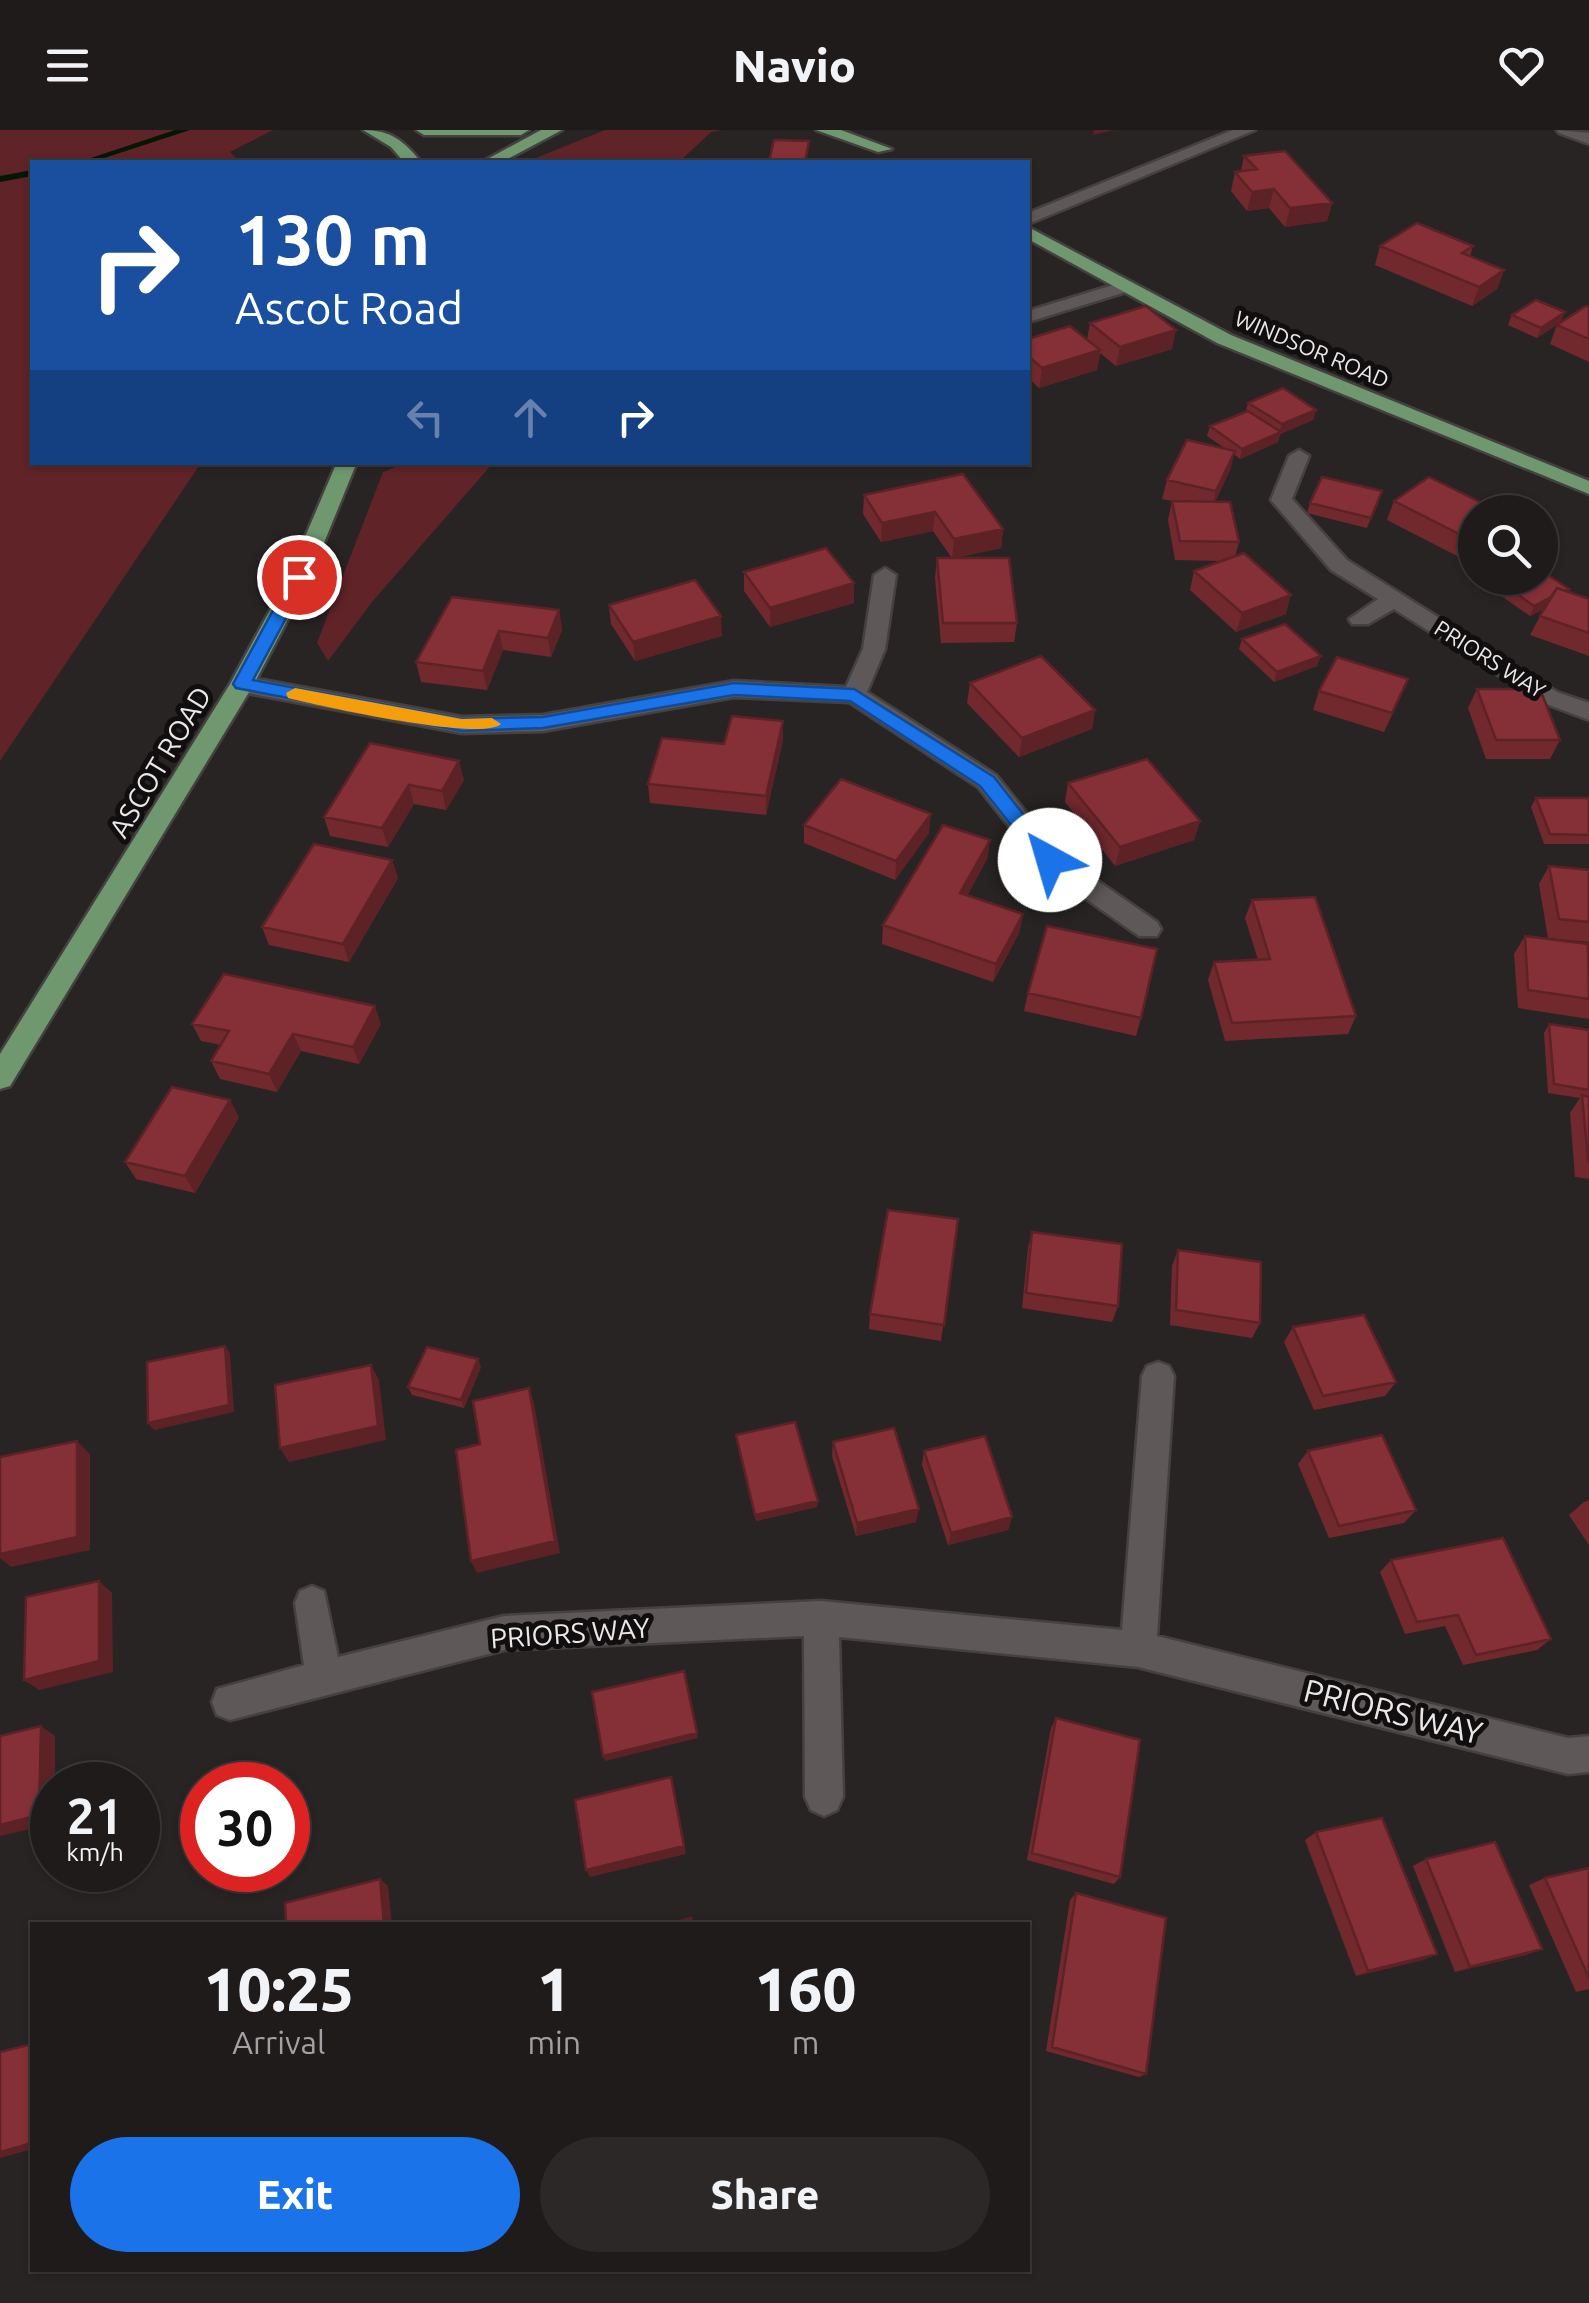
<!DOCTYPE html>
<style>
:root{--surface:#1f1b1b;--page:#2c2828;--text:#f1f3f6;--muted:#a1a1a3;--line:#3c393a;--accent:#1a73e8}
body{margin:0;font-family:Ubuntu,sans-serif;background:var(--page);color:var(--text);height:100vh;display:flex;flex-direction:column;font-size:38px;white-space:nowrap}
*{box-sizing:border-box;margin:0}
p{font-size:32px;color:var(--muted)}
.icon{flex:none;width:55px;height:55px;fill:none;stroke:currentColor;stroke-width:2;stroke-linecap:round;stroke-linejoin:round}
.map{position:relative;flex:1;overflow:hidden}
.side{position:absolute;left:30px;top:1792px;width:1000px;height:350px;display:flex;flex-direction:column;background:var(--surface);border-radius:0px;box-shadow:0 2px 8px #0004,0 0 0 2px var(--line)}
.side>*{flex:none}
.banner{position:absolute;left:30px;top:30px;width:1000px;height:305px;border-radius:0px;box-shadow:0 2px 8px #0004,0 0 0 2px var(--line);background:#1a4fa0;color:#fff;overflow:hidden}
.buttons{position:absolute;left:1458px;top:365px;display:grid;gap:20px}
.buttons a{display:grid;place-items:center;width:100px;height:100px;border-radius:50%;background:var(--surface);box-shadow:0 2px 8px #0004,0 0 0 2px var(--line);font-size:50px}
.speed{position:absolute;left:30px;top:1632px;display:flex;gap:20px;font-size:50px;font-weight:700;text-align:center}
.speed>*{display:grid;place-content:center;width:130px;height:130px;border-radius:50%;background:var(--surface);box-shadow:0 2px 8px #0004,0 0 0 2px var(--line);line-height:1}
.speed small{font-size:25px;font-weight:400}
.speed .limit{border:15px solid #d22;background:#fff;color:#111}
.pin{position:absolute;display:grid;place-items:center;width:85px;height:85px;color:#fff;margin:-42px;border:5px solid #fff;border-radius:50%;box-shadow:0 2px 10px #0007}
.me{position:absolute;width:110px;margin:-55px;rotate:321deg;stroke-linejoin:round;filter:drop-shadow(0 0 8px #0008)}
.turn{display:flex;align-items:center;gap:35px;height:210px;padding:0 40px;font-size:45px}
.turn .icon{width:130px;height:130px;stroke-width:2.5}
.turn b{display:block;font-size:70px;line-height:85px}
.lanes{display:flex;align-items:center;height:95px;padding:0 40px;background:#0003;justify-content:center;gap:50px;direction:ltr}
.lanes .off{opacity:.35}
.eta{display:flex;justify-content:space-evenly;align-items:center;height:170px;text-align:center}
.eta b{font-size:60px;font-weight:800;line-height:70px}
.button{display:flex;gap:20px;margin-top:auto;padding:20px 40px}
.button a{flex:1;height:115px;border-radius:60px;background:var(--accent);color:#fff;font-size:40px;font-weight:800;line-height:115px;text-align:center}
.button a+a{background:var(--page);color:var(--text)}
header{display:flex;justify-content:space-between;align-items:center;height:130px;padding:0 40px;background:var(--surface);font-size:45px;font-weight:800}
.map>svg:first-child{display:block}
.green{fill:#602327}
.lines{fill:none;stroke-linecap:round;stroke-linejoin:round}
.stream{fill:#031705;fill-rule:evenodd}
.street-casing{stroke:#454141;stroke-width:5}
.primary-casing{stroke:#454141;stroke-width:5}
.street{fill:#5e5858;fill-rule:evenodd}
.primary{fill:#6f986f;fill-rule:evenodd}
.wall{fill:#72292e}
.shaded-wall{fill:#5d2226}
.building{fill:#853036;stroke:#5d2226;stroke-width:2.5}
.route{fill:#1a73e8;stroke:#114b97;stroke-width:2.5}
.slow{fill:#f59e0b}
.labels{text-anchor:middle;stroke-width:10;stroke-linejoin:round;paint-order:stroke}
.far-street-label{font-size:22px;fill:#ebe7e7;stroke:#100e0e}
.street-label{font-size:28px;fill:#ebe7e7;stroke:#100e0e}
.near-street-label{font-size:32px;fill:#ebe7e7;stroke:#100e0e}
</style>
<header><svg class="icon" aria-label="menu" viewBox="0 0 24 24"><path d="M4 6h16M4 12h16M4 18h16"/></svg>Navio<svg class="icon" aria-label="heart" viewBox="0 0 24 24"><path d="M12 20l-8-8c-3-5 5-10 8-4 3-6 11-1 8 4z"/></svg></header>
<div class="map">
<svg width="1589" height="2173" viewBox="0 0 1589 2173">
<rect width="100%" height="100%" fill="#292424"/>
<path class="green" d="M0,0H273L230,22L240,32H32V332L201,333L0,631Z
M605,0H721L711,2L679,32H526Z
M406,333H493L372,472L328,531L317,513L383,342Z"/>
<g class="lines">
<path class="stream" d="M175,0H190L92,32H79Z
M32,40V46L0,52V46Z"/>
<g class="street-casing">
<path id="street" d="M1233,0H1255L1028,94V83Z
M1557,0L1589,3V14L1559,3Z
M1123,152L1129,153V161L1028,192V181Z
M1299,320L1309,326L1292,369L1347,430L1557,562L1589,573V590L1541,572L1394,479L1368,494H1352L1349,489L1378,469L1331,440L1271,370L1289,326Z
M885,438L896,445L885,519L867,562L996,645L1059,724L1157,792L1161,799L1157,806H1139L1052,745L1036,765H1018L1014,758L1036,730L978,657L849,572L734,567L543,601L462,603L242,562L230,554L242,546L462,587L543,585L734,551L846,557L863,519L874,445Z
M1158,1232L1169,1236L1174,1246L1157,1506L1568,1608L1589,1606V1642L1568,1644L1138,1537L839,1507L843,1667L837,1680L824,1686L811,1680L805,1667L804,1506L504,1520L230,1590L217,1585L212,1572L217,1559L304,1535L295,1473L300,1461L312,1456L324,1461L338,1527L504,1486L821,1471L1122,1500L1142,1246L1147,1236Z"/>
</g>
<g class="primary-casing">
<path id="primary" d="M363,0C391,0 404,11 421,32H404L391,17Z
M416,0H529L521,5H424Z
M541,0H562L502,32H482Z
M816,0H841L892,19L878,22Z
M1028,97L1231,205L1589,351V364L1217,213L1028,109Z
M337,332H357L310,447L254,554L10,956L0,959V924L230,554L288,447Z"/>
</g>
<use href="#street" class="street"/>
<use href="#primary" class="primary"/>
</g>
<path class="wall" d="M1244,26L1332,73L1327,91L1285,97L1269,78L1247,81L1231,61L1235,42L1241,41Z
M1380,116H1473L1470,126L1504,140L1497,159L1472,176L1375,135Z
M1589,177V232L1550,214L1557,195Z
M1512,185L1561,192L1537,208L1508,195Z
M1090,193L1172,219L1116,236L1100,223L1097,240L1039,258L1028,248V209L1087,210Z
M1248,273L1316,280L1313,290L1280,304L1278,312L1240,329L1234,324L1230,340L1215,372L1239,412L1235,427L1286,484L1236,502L1190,460L1194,441L1222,431L1175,430L1168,390L1172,371L1162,369L1167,350L1226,319L1207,306L1210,296L1246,281Z
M1382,361L1367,398L1307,383L1310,373Z
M864,365L1003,399L1001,418L954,428L1017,493L1014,512L941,513L935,448L937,428H952L933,401L881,412L863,384Z
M1394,371L1475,382V418L1461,428L1387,390Z
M744,442L854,453V473L770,497L744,461Z
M1475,446V448H1540L1568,462L1589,469V526L1530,505L1544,479L1530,486L1474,447Z
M452,467L559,480L562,500L551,527L503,520L487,560L421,552L416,532Z
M609,475L722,506L635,531L611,494Z
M1242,509L1317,536L1274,552L1239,519Z
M970,553L1095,580L1092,599L1019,627L967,573Z
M1477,559L1560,610L1550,629H1486L1468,578Z
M1319,561L1400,568L1384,602L1313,580Z
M783,610L766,685L650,673L648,654L724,614Z
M370,613L464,650L446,680L414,674L388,717L330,706L324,687Z
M1068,653L1200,691L1194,710L1115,736L1065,672Z
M1536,668H1589V714H1544L1531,677Z
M804,695L929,703L895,750L804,713Z
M990,710L987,729L967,766L1023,784L1019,803L993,852L882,814L883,795Z
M392,730L398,748L349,832L269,815L262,797Z
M1549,736L1589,740V812L1548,808L1539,754Z
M1252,770L1356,886L1348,904L1225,911L1208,850L1214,832L1258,830L1245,788Z
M1525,806L1589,831V889L1518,878L1514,824Z
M1028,863L1141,888L1136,906L1024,881Z
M192,894H381L359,934L301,921L277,962L220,949L211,931L221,915L201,911Z
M1549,894L1589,900V1049L1575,1047L1570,983L1580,968L1548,963L1544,903Z
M239,987L195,1063L136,1049L125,1032Z
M958,1089L941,1211L869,1199L870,1184Z
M1032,1102L1118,1176L1112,1192L1022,1178L1028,1118Z
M1178,1120L1260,1193L1252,1208L1170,1195L1172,1136Z
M1293,1197L1396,1252L1385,1266L1314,1280L1284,1212Z
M481,1237L464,1278L412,1265L408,1257Z
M736,1305L817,1377L756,1391Z
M833,1312L916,1392L856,1406L832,1326Z
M924,1321L1012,1387L1008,1400L948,1415L922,1335Z
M1308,1321L1416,1380L1404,1393L1329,1408L1298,1334Z
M1589,1370V1415L1569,1385L1584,1372Z
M1391,1430L1551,1509L1537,1520L1463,1535L1445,1496L1405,1504L1380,1442Z
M1056,1588L1120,1747L1114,1754L1027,1730L1051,1598Z
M1316,1702L1437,1824L1423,1830L1356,1846L1305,1710Z
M1426,1729L1542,1819L1526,1825L1455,1842L1413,1736Z
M1589,1738V1859L1576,1862L1529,1755L1545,1748Z
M1076,1763L1146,1944L1139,1947L1046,1921L1070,1770Z"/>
<path class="shaded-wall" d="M1094,0H1114L1093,5Z
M1274,59L1269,78L1247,81L1252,62Z
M1332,73L1327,91L1285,97L1290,78Z
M1504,140L1497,159L1472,176L1479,157Z
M1565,182L1561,192L1537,208L1541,198Z
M1176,200L1172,219L1116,236L1120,217Z
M1100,220L1097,240L1039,258L1042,238Z
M1316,280L1313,290L1280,304L1278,312L1240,329L1242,319L1279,303L1282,294Z
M1235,321L1230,340L1211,380L1216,361Z
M935,382L933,401L881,412L882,393Z
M1003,399L1001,418L952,429L954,409Z
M1475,404V418L1461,428L1469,409Z
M854,453V473L770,497V478Z
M1569,459L1564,469L1530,486L1534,476Z
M1291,465L1286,484L1236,502L1242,483Z
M559,480L562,500L551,527L548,508Z
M721,486L722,506L635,531L633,512Z
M499,501L503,520L487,560L483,541Z
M1321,526L1317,536L1274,552L1277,542Z
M1095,580L1092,599L1019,627L1022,608Z
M783,591V610L766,685V666Z
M459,631L464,650L446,680L442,661Z
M409,655L414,674L388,717L382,698Z
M931,684L929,703L895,750L896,731Z
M1200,691L1194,710L1115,736L1120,717Z
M990,710L987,729L958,782L960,763Z
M392,730L398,748L349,832L343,814Z
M1023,784L1019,803L993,852L996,834Z
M375,876L381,894L359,934L353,917Z
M293,904L301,921L277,962L269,944Z
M230,970L239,987L195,1063L185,1046Z
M225,1216L230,1223L234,1282L154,1300L148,1293Z
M478,1229L481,1237L464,1278L461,1270Z
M371,1235L379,1250L386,1310L289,1332L280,1318Z
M529,1258L534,1273L560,1423L477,1443L471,1431Z
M77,1311L90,1324V1420L11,1437L0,1428V1424Z
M818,1371L817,1377L756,1391L755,1385Z
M919,1379L916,1392L856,1406L857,1393Z
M1012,1387L1008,1400L948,1415L951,1403Z
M99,1451L112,1463L113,1542L39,1560L24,1550Z
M41,1596L55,1606V1655H52V1694L0,1706V1695Z
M697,1603L698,1608L605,1631L603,1626Z
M671,1647L686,1724L590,1747L586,1740Z
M380,1749L388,1756L392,1795H384Z
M1542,1819L1526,1825L1455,1842L1470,1837Z
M1437,1824L1423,1830L1356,1846L1368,1841Z
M32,2013V2019L0,2028V2022Z"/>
<path class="building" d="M774,10L809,11L805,32H769Z
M1285,21L1332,73L1290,78L1274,59L1252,62L1235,42L1257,39L1244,26Z
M1417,93L1473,116L1462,123L1504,140L1479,157L1380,116Z
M1536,170L1565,182L1541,198L1512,185Z
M1146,176L1176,200L1120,217L1090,193Z
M1586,176L1589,177V209L1557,195Z
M1070,196L1100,220L1042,238L1028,226V209Z
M1283,258L1316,280L1282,294L1248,273Z
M1248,281L1281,302L1242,319L1210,296Z
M1187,310L1235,321L1216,361L1167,350Z
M963,344L1003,399L954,409L935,382L882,393L864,365Z
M1322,347L1382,361L1371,388L1310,373Z
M1429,347L1500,382H1475V404L1469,409L1394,371Z
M1172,371L1230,372L1239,412L1180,411Z
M826,418L854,453L770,478L744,442Z
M1244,423L1291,465L1242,483L1194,441Z
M937,428H1009L1017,493H943Z
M1540,440L1569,459L1565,461L1557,458L1551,467L1534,476L1494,448H1540Z
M695,450L721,486L633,512L609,475Z
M1557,458L1589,469V503L1540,486Z
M452,467L559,480L548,508L499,501L483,541L416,532Z
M1285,494L1321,526L1277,542L1242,509Z
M1041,526L1095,580L1022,608L970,553Z
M1337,527L1408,549L1392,583L1319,561Z
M1477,559H1540L1560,610H1496Z
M732,586L783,591L766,666L648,654L662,608L724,614Z
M370,613L459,631L442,661L409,655L382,698L324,687Z
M1147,629L1200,691L1120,717L1068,653Z
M841,649L931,684L896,731L804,695Z
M1536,668H1589V705L1550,704Z
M943,695L990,710L960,763L1023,784L996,834L883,795Z
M314,714L392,730L343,814L262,797Z
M1549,736L1589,740V792L1559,789Z
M1315,767L1356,886L1232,893L1214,832L1270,829L1252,770Z
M1047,796L1157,819L1141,888L1028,863Z
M1525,806L1588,814L1589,869L1528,860Z
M224,844L375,876L353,917L293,904L269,944L211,931L229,901L192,894Z
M1549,894L1589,900V960L1554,954Z
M172,957L230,970L185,1046L125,1032Z
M1582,965L1589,967V1031L1588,1030Z
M888,1080L958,1089L944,1195L870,1184Z
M1032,1102L1122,1114L1118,1176L1026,1163Z
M1178,1120L1261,1132L1260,1193L1176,1180Z
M1364,1185L1396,1252L1323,1266L1293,1197Z
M225,1216L229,1275L148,1293L147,1232Z
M427,1217L478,1229L461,1270L408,1257Z
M371,1235L378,1296L280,1318L275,1255Z
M529,1258L555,1411L471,1431L456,1320L480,1314L473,1271Z
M795,1292L818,1371L755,1385L736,1305Z
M894,1298L919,1379L857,1393L833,1312Z
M1382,1305L1416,1380L1339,1396L1308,1321Z
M985,1306L1012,1387L951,1403L924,1321Z
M77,1311V1407L0,1424V1327Z
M1503,1408L1551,1509L1476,1525L1458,1485L1417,1492L1391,1430Z
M99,1451V1531L24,1550L26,1467Z
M684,1541L697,1603L603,1626L592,1562Z
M1056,1588L1140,1610L1120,1747L1032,1723Z
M41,1596L39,1685L0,1695V1606Z
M671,1647L684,1716L586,1740L575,1670Z
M1382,1688L1437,1824L1368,1841L1316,1702Z
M1495,1712L1542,1819L1470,1837L1426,1729Z
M1589,1738V1848L1545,1748Z
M380,1749L384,1795H286L285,1773Z
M1076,1763L1166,1788L1146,1944L1052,1917Z
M691,1788L692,1795H664Z
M32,1914V2013L0,2022V1922Z"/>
<path class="route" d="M299,442L308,447L253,550L462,589L543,587L734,553L854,559L994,647L1059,730L1050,737L1043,735L980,656L850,571L734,565L543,598L462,601L236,558L233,554L291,447Z"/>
<path class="slow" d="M295,558L462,589L492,588L501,594C482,612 321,576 288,568L286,563Z"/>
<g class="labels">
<g class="far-street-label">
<text transform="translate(1312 219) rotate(23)" y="8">WINDSOR ROAD</text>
<text transform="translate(1490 529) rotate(32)" y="8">PRIORS WAY</text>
</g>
<g class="street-label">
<text transform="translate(160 632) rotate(-59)" y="10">ASCOT ROAD</text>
<text transform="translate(570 1503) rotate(-4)" y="10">PRIORS WAY</text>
</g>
<g class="near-street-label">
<text transform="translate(1393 1582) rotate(14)" y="11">PRIORS WAY</text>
</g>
</g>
</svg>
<div class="buttons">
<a><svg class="icon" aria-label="search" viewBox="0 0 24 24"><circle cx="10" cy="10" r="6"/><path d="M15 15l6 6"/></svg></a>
</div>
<div class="speed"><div>21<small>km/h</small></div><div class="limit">30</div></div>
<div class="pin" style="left:299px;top:447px;background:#d93025"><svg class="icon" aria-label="arrive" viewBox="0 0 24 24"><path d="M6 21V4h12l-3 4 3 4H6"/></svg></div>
<svg class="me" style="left:1050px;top:730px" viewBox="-20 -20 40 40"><circle r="19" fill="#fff"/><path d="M0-13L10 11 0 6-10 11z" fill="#1a73e8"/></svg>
<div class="banner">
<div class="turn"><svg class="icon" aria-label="right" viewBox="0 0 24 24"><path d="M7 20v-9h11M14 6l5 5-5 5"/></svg><div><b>130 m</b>Ascot Road</div></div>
<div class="lanes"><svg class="icon off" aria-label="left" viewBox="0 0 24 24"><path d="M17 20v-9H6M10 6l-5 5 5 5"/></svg><svg class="icon off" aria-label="ahead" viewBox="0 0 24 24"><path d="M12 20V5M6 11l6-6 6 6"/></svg><svg class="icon" aria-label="right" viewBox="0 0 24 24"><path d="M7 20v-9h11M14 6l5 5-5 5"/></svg></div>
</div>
<section class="side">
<div class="eta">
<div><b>10:25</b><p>Arrival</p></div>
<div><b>1</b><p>min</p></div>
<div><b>160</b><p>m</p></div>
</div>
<div class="button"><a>Exit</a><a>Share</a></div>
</section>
</div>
